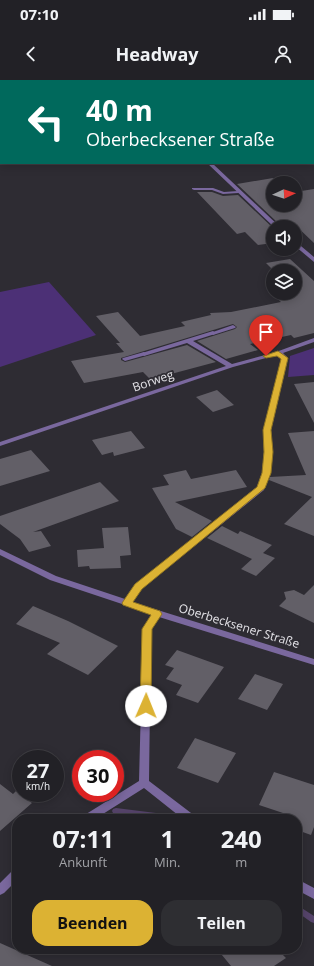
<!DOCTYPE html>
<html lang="de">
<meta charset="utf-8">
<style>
:root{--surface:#222126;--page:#2e2e32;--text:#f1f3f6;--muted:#a2a3a7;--line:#3f3e43;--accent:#dcb233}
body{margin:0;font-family:"Open Sans",sans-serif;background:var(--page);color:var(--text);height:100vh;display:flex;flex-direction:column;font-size:15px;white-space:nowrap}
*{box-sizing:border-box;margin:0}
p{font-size:13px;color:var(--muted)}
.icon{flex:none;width:22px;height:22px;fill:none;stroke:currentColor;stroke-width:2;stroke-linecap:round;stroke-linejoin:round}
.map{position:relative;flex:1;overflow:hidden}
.sheet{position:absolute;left:12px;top:734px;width:290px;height:140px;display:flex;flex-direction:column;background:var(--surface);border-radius:16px;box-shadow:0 2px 10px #0003,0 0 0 1px var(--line)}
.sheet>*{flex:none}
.banner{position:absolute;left:0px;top:0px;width:314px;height:84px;box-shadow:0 2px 10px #0003,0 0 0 1px var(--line);background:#00695c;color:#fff;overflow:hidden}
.needle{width:26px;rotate:87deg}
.controls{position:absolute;left:266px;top:96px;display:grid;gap:8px}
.controls a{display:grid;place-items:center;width:36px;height:36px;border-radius:50%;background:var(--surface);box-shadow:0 2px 10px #0003,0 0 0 1px var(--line);font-size:20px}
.speed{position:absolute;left:12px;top:670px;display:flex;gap:8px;font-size:20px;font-weight:700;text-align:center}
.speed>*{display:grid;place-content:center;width:52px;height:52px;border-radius:50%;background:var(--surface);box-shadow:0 2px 10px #0003,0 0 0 1px var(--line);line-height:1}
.speed small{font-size:10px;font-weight:400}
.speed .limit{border:6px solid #d22;background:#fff;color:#111}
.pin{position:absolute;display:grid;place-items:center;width:34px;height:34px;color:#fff;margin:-41px -17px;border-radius:50% 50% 50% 0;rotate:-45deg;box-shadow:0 0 4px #0007}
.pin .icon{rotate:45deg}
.me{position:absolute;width:44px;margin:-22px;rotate:1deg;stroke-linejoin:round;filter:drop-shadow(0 0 3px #0008)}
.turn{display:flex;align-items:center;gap:14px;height:84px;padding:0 20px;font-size:18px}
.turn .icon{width:52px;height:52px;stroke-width:2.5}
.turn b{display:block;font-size:28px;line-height:34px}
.eta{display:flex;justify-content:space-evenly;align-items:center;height:68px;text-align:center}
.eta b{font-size:24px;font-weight:700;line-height:28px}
.action{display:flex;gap:8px;margin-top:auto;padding:8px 20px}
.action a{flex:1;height:46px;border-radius:16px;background:var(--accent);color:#111;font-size:16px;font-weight:700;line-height:46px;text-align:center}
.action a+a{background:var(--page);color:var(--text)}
.status{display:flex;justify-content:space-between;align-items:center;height:28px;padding:0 20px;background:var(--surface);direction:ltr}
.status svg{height:11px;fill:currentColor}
header{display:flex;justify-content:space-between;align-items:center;height:52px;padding:0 20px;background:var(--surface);font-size:18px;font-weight:700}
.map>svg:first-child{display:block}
.green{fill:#4c3076}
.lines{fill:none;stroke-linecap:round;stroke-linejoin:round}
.stream{fill:#56446b;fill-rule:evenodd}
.building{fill:#625f67}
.lane{fill:#7a689e;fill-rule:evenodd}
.street{fill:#7a689e;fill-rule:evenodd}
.highway{fill:#d8d0eb;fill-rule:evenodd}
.route{fill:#dcb233;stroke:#8f7421}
.labels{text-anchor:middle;stroke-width:3.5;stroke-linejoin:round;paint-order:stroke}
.street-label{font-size:12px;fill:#e3e2e7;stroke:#2e2c33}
</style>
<div class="status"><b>07:10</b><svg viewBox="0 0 49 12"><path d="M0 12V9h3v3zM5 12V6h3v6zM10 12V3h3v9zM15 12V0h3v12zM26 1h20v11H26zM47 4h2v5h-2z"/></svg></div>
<header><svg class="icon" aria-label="back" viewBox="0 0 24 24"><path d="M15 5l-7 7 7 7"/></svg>Headway<svg class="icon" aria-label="person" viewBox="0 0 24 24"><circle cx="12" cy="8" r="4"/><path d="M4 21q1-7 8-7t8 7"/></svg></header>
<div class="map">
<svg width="314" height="886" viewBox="0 0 314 886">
<rect width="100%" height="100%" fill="#2e2c33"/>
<path class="green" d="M49,202L96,255L0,287V212Z
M314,268V295L288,297L290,276Z"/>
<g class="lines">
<path class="stream" d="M77,0H83L81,1H77Z
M116,728L164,734L167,735L168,737L167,739H157L116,734L113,733L112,731L113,729Z
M297,825L314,836V843L311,842L297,832Z"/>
</g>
<path class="building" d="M273,98L279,103H273V125H295V112L314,109V163L292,142L279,144L237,104Z
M197,112H212L223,116L238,115L273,148V163L258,165L245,152L237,154Z
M290,179L314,201V253L294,258L291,255L250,264L258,270L226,279L197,261L235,249L237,247L233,244L121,278V280L125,282L187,265L216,282L171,294L173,296L152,301L143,292L84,303L71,281L124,272L116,263H120L96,236L118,232L140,256L185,246L181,242L211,235L210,233L231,232L281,222L275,216L295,213V191H274L266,183Z
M314,302V343L294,304Z
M217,310L234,325L213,332L196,317Z
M131,351L145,368L114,376L113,372L102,375L92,360Z
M314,351V456L284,444L312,417L269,400L270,397L306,395L288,353Z
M31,370L50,391L0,406V379Z
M186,390L191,399L236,390L247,407L175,422L212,441L192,457L176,449L152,408L169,405L163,395Z
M100,402L119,421L33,452L41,451L51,466L29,472L20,459L0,444V436Z
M222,446L238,454L240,451L272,465L263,473L275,478L256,496L241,489L252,479L207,458Z
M128,447L131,475L120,476L121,488L90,489L89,486L78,487L77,470L104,468L102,448Z
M314,505V543L279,526L286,519L284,512L294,510L304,515Z
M33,526L68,541L118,566L88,595L47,574L60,563L16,544Z
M177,570L224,587L198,623L176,615L182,605L166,599L174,588L165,585Z
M255,594L283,604L267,630L238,619Z
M195,658L236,673L218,703L177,688Z
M274,692L314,705V747L311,755L297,750V739H284L286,734L259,725Z
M0,704L13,714L16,711L32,723L0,751Z
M0,863L52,886H0Z
M217,869H277L286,878L274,886H231Z"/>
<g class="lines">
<path class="lane" d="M192,108H213L224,112L238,111L240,112L238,113L223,114L212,110H194L192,109Z
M233,245L236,247L235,248L213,255L210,253Z
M144,272L146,273V275L125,281L122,279L123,278Z"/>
<path class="street" d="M0,0H3L4,1L1,2Z
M0,31H1V33H0Z
M0,54H1V56H0Z
M207,83H212L280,147H274Z
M295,161L314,177V182L295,166Z
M213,251L216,253L215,254L193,261L232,284L276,272L314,258V262L283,273L288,278L271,350L272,372L270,393L264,410L141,509L132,522L314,579V585L159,537L151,549L149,701L195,736L196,739H183L144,708L95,739H82L83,736L139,701L143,549L152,534L50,500L0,475V469L56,496L125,519L135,505L257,407L262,393L264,372L263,350L282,279L277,275L233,287L0,366V362L226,286L187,263L144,276L141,274L142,273Z
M17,788V800L4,813L0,815V803L13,790Z
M297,799L314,808V819L297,810Z"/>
<path class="highway" d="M0,27H1V31H0Z
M0,36H1V40H0Z
M313,66H314V70H313Z
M313,75H314V80H313Z"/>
</g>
<path class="route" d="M278,271L288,278L271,350L273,372L271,393L265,408L142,509L133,522L160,531L162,534L152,549L151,626L149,629H142L140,626L142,549L151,535L123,525L122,523L135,504L257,407L262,393L264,372L263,350L281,279L277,276L266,278L263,276Z"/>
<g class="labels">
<g class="street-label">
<text transform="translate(153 301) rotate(-19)" y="4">Borweg</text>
<text transform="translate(239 546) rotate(17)" y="4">Oberbecksener Straße</text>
</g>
</g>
</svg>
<div class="controls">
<a><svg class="needle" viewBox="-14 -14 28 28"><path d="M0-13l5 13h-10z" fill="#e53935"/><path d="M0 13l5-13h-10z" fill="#a2a3a7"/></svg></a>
<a><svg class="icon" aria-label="sound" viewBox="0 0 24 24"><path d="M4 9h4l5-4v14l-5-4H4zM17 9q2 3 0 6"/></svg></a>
<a><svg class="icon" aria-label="layers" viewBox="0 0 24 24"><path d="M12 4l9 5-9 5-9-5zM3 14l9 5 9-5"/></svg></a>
</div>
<div class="speed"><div>27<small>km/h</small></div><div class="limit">30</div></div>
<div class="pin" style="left:266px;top:276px;background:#d93025"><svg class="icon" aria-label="arrive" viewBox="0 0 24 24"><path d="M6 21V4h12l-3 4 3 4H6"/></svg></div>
<svg class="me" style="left:146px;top:626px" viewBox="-20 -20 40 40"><circle r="19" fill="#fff"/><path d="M0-13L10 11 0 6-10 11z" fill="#dcb233"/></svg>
<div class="banner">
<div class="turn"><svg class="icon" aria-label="left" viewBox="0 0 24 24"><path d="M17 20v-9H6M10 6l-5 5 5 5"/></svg><div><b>40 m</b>Oberbecksener Straße</div></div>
</div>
<section class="sheet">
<div class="eta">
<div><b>07:11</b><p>Ankunft</p></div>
<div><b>1</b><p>Min.</p></div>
<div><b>240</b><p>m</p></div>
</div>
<div class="action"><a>Beenden</a><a>Teilen</a></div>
</section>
</div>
